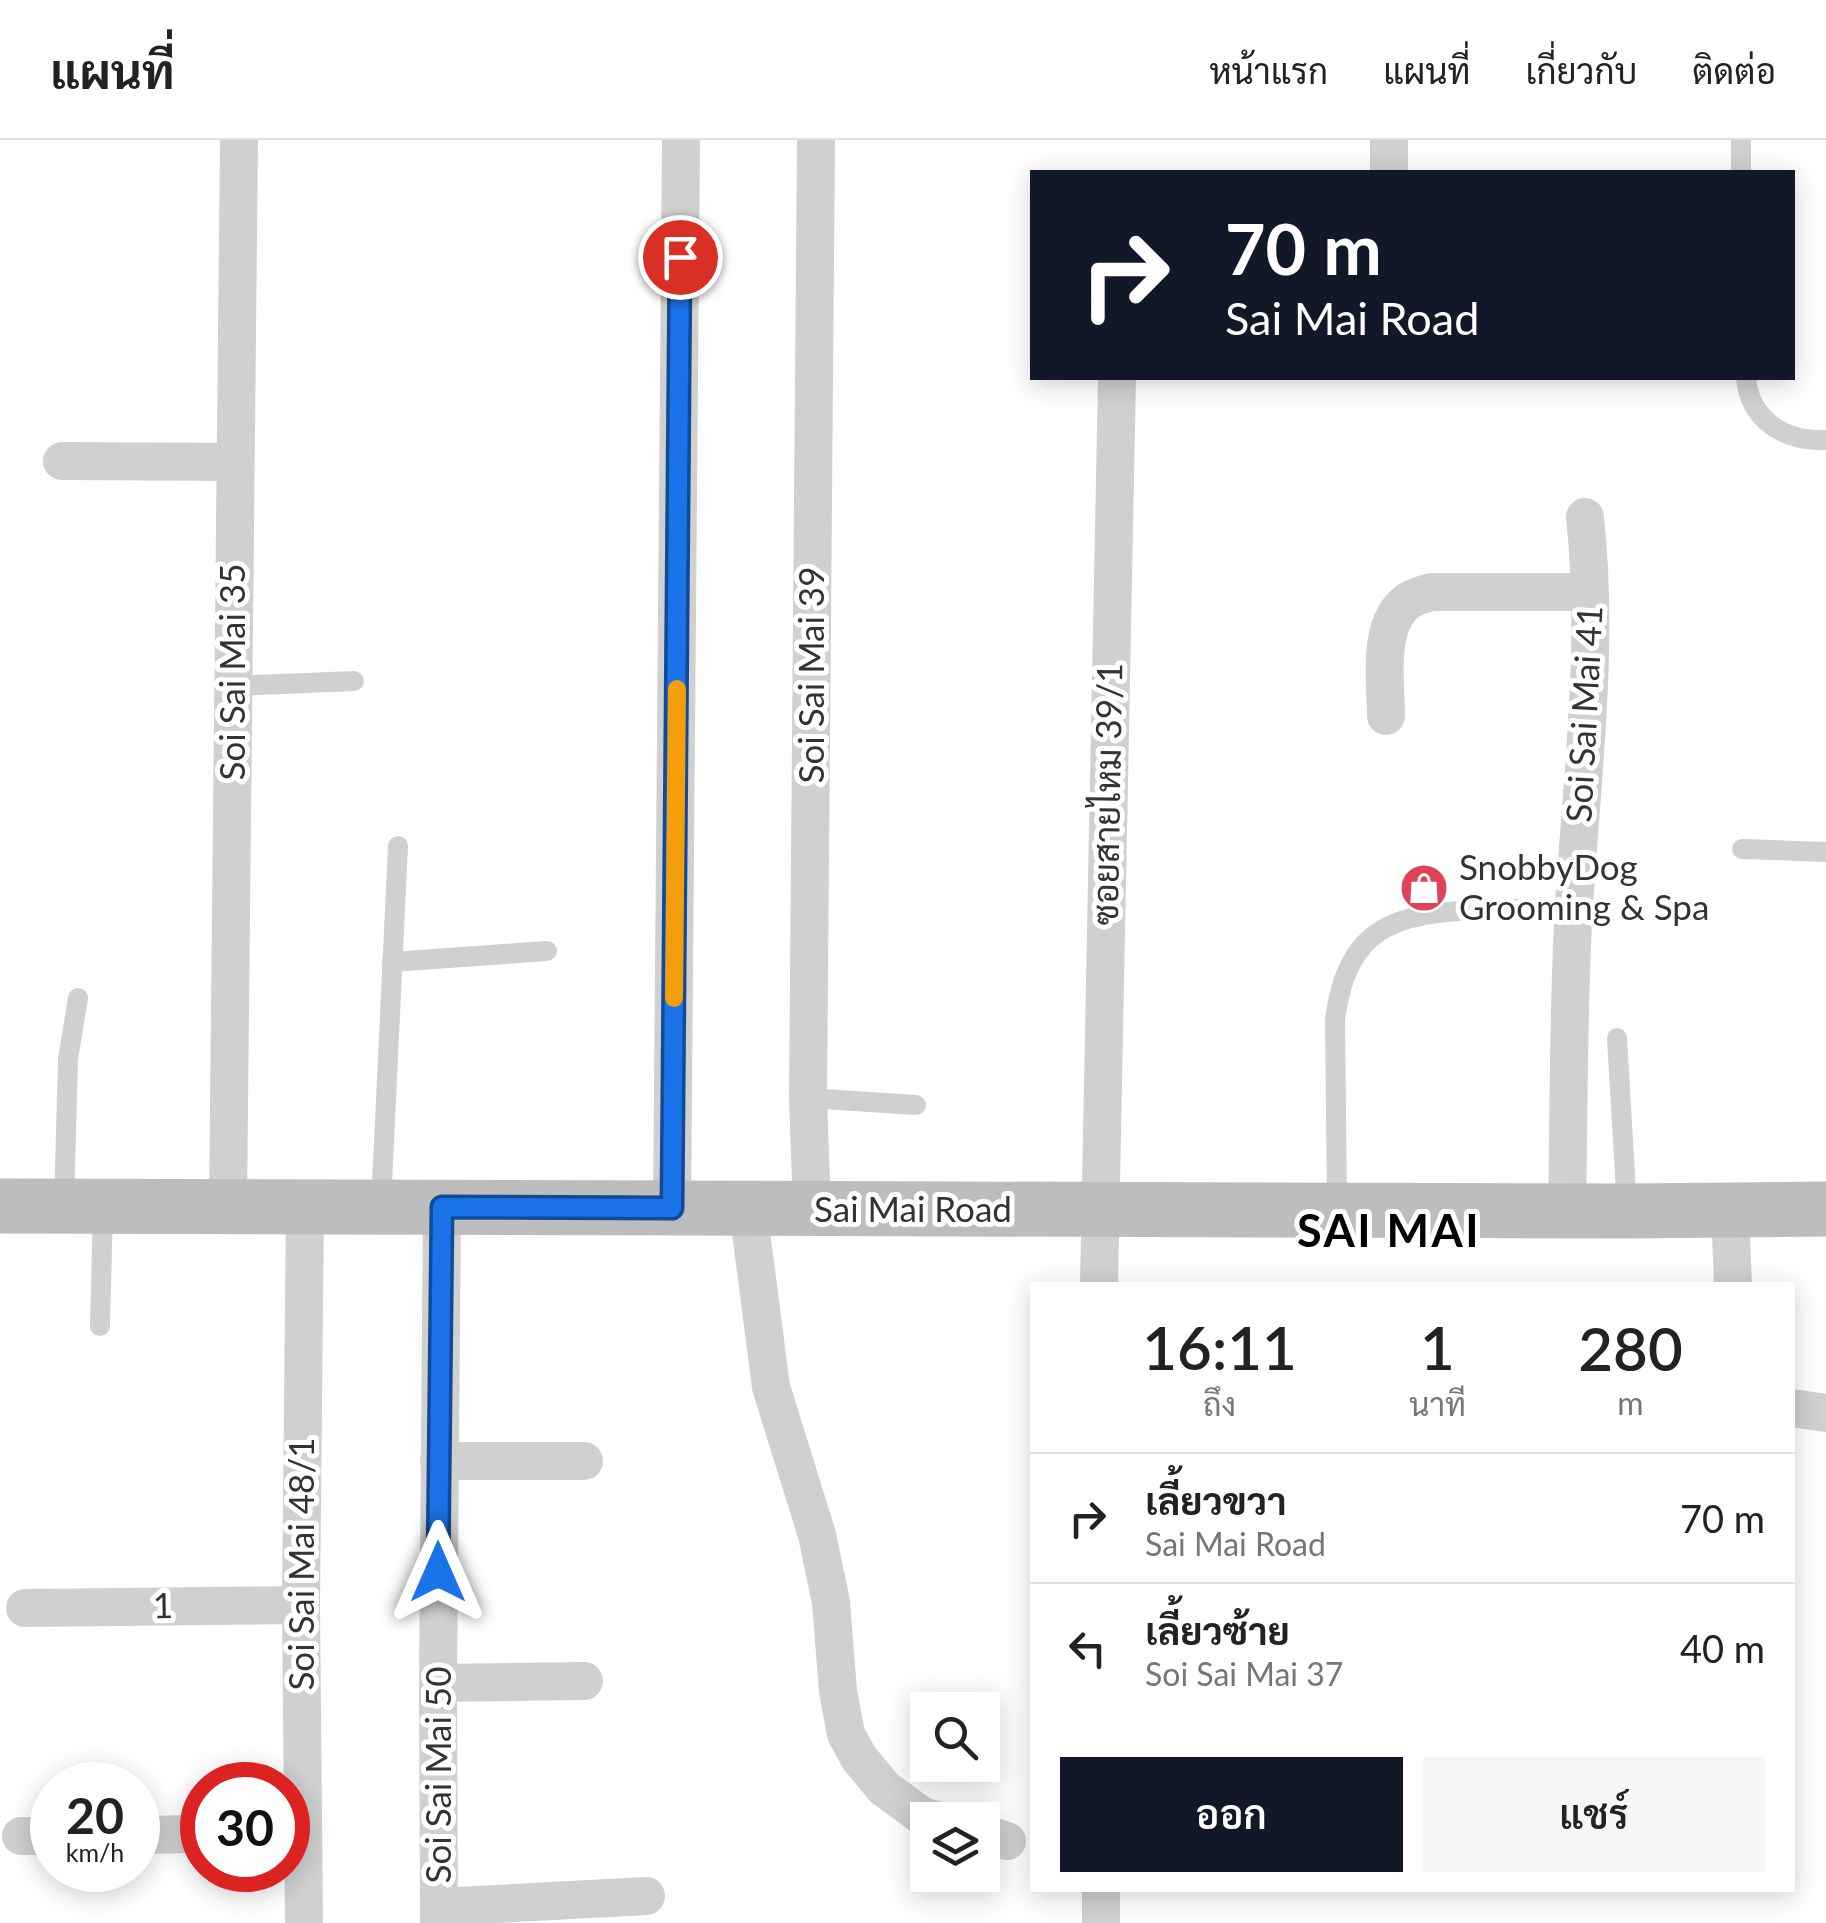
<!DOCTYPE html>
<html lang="th">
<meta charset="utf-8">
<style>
:root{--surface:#fff;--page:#f6f6f6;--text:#222;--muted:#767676;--line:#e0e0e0;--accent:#111827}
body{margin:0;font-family:Lato,Sarabun,sans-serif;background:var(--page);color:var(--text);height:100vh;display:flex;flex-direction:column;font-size:38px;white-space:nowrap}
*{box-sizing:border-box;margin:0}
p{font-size:32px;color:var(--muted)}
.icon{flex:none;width:55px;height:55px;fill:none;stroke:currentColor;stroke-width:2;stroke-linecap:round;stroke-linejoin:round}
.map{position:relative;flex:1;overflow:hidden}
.drawer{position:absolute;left:1030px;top:1142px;width:765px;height:610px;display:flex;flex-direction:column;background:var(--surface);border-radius:0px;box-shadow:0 5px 25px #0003}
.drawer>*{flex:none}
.hud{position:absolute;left:1030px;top:30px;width:765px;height:210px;border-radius:0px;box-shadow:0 5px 25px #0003;background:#111827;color:#fff;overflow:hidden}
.tools{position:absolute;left:910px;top:1552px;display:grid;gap:20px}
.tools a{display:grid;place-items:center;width:90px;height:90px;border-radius:0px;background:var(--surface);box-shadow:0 5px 25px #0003;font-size:50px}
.speed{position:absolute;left:30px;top:1622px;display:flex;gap:20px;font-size:50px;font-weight:700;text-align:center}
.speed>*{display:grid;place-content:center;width:130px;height:130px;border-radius:50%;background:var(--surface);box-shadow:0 5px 25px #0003;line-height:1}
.speed small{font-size:25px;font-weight:400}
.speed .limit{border:15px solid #d22;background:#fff;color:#111}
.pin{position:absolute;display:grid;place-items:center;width:85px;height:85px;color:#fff;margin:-42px;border:5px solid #fff;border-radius:50%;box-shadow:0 2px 10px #0007}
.me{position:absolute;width:110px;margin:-55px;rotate:0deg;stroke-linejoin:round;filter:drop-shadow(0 0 8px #0008)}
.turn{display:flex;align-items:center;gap:35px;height:210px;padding:0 30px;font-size:45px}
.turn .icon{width:130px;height:130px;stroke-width:2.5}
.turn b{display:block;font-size:70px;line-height:85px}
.eta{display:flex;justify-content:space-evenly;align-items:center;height:170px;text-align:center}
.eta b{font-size:60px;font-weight:600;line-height:70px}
.primary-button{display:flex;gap:20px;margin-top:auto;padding:20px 30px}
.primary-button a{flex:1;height:115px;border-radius:0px;background:var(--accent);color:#fff;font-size:40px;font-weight:600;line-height:115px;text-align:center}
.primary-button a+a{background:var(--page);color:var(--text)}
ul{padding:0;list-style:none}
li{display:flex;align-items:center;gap:30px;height:130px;padding:0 30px;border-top:2px solid var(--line)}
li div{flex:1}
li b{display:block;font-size:38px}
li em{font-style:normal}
header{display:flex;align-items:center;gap:60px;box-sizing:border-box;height:140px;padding:0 50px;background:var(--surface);border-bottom:2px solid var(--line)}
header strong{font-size:48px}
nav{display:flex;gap:55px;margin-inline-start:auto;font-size:35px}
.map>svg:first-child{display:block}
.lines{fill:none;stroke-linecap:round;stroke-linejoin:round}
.service{stroke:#d0d0d0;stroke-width:20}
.minor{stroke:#d0d0d0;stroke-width:38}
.secondary{stroke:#bdbdbd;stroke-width:55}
.route-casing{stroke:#114b97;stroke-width:25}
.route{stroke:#1a73e8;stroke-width:18}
.slow{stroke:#f59e0b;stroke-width:18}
.labels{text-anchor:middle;stroke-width:10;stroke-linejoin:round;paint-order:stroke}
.street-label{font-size:35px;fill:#333;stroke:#fff}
.poi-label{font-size:35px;fill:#333;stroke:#fff;text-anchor:start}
.district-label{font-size:45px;font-weight:bold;letter-spacing:2.5px;fill:#000;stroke:#fff}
</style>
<header>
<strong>แผนที่</strong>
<nav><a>หน้าแรก</a><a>แผนที่</a><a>เกี่ยวกับ</a><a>ติดต่อ</a></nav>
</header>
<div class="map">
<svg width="1826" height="1783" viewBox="0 0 1826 1783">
<rect width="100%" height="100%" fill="#fff"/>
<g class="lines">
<path class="service" d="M1741,0V32
M1746,238C1750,281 1786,302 1826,300
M233,546L354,541
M1742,709L1826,712
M392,822L547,811
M1617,898L1627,1069
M808,958L916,965
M64,1065L68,919L78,858
M381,1065L398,706
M1337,1066L1335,880C1347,785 1397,773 1481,770C1512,769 1543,768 1574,767
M100,1186L103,1068"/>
<path class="minor" d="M1389,0V32
M62,321L234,322
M1386,576C1386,542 1376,485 1408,461C1414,457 1424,454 1431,452H1590
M228,1064L239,0
M672,1068L681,0
M748,1069L771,1247L817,1395L831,1462L838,1551L846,1594L859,1618L884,1648L922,1676L937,1680
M812,1069L808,958L816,0
M1567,1070C1569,968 1568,866 1574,765C1582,636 1599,507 1585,377
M1730,1071L1733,1145
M1099,1145L1117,238
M1792,1268L1826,1273
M439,1321H584
M25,1468L301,1465
M438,1543L584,1541
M982,1693L1007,1701
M138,1695L202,1694
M21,1696H52
M440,1767L646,1756
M304,1783L301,1465L305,1065
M439,1783L438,1543L442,1067
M1101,1783V1750"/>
<path class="secondary" d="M0,1066L1627,1071L1826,1069"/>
</g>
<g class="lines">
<g class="route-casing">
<path id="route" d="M438,1432L442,1067L672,1068L680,117"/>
</g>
<use href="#route" class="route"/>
<path class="slow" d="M674,858L677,549"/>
</g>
<defs>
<g id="shop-disc" transform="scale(2.5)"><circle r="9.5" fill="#dd4259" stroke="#fff"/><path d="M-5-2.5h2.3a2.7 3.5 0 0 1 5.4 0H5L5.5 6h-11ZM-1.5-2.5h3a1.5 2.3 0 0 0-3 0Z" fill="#fff"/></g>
</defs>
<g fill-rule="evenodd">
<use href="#shop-disc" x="1424" y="748"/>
</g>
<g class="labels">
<g class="street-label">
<text transform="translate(233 532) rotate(-90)" y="12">Soi Sai Mai 35</text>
<text transform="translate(812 535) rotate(-90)" y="12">Soi Sai Mai 39</text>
<text transform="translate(1585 574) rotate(-87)" y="12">Soi Sai Mai 41</text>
<text transform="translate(1108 654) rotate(-89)" y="12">ซอยสายไหม 39/1</text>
<text x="913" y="1082">Sai Mai Road</text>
<text transform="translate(302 1424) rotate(-90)" y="12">Soi Sai Mai 48/1</text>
<text transform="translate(163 1466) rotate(-1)" y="12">1</text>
<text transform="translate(439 1635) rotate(-90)" y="12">Soi Sai Mai 50</text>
</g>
<g class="poi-label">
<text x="1459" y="740">SnobbyDog<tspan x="1459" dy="40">Grooming &amp; Spa</tspan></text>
</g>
<g class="district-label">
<text x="1389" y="1107">SAI MAI</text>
</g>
</g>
</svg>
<div class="tools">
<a><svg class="icon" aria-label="search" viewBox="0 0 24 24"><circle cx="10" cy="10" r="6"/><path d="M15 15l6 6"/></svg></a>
<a><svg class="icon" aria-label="layers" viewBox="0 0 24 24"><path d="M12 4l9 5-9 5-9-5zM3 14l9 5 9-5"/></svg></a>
</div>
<div class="speed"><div>20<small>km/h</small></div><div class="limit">30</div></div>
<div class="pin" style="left:680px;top:117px;background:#d93025"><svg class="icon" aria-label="arrive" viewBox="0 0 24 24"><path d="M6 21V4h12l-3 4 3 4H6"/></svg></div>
<svg class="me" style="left:438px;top:1432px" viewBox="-20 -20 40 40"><path d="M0-17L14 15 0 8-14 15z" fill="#1a73e8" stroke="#fff" stroke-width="4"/></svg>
<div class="hud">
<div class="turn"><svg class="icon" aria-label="right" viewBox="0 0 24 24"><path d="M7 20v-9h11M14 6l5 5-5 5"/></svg><div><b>70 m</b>Sai Mai Road</div></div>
</div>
<section class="drawer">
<div class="eta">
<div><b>16:11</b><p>ถึง</p></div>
<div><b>1</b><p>นาที</p></div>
<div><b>280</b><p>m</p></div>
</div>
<ul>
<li><svg class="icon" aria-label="right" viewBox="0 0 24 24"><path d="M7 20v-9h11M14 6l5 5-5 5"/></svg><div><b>เลี้ยวขวา</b><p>Sai Mai Road</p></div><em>70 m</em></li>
<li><svg class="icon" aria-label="left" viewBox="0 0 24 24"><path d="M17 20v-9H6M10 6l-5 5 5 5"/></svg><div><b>เลี้ยวซ้าย</b><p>Soi Sai Mai 37</p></div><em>40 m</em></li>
</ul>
<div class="primary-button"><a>ออก</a><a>แชร์</a></div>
</section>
</div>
